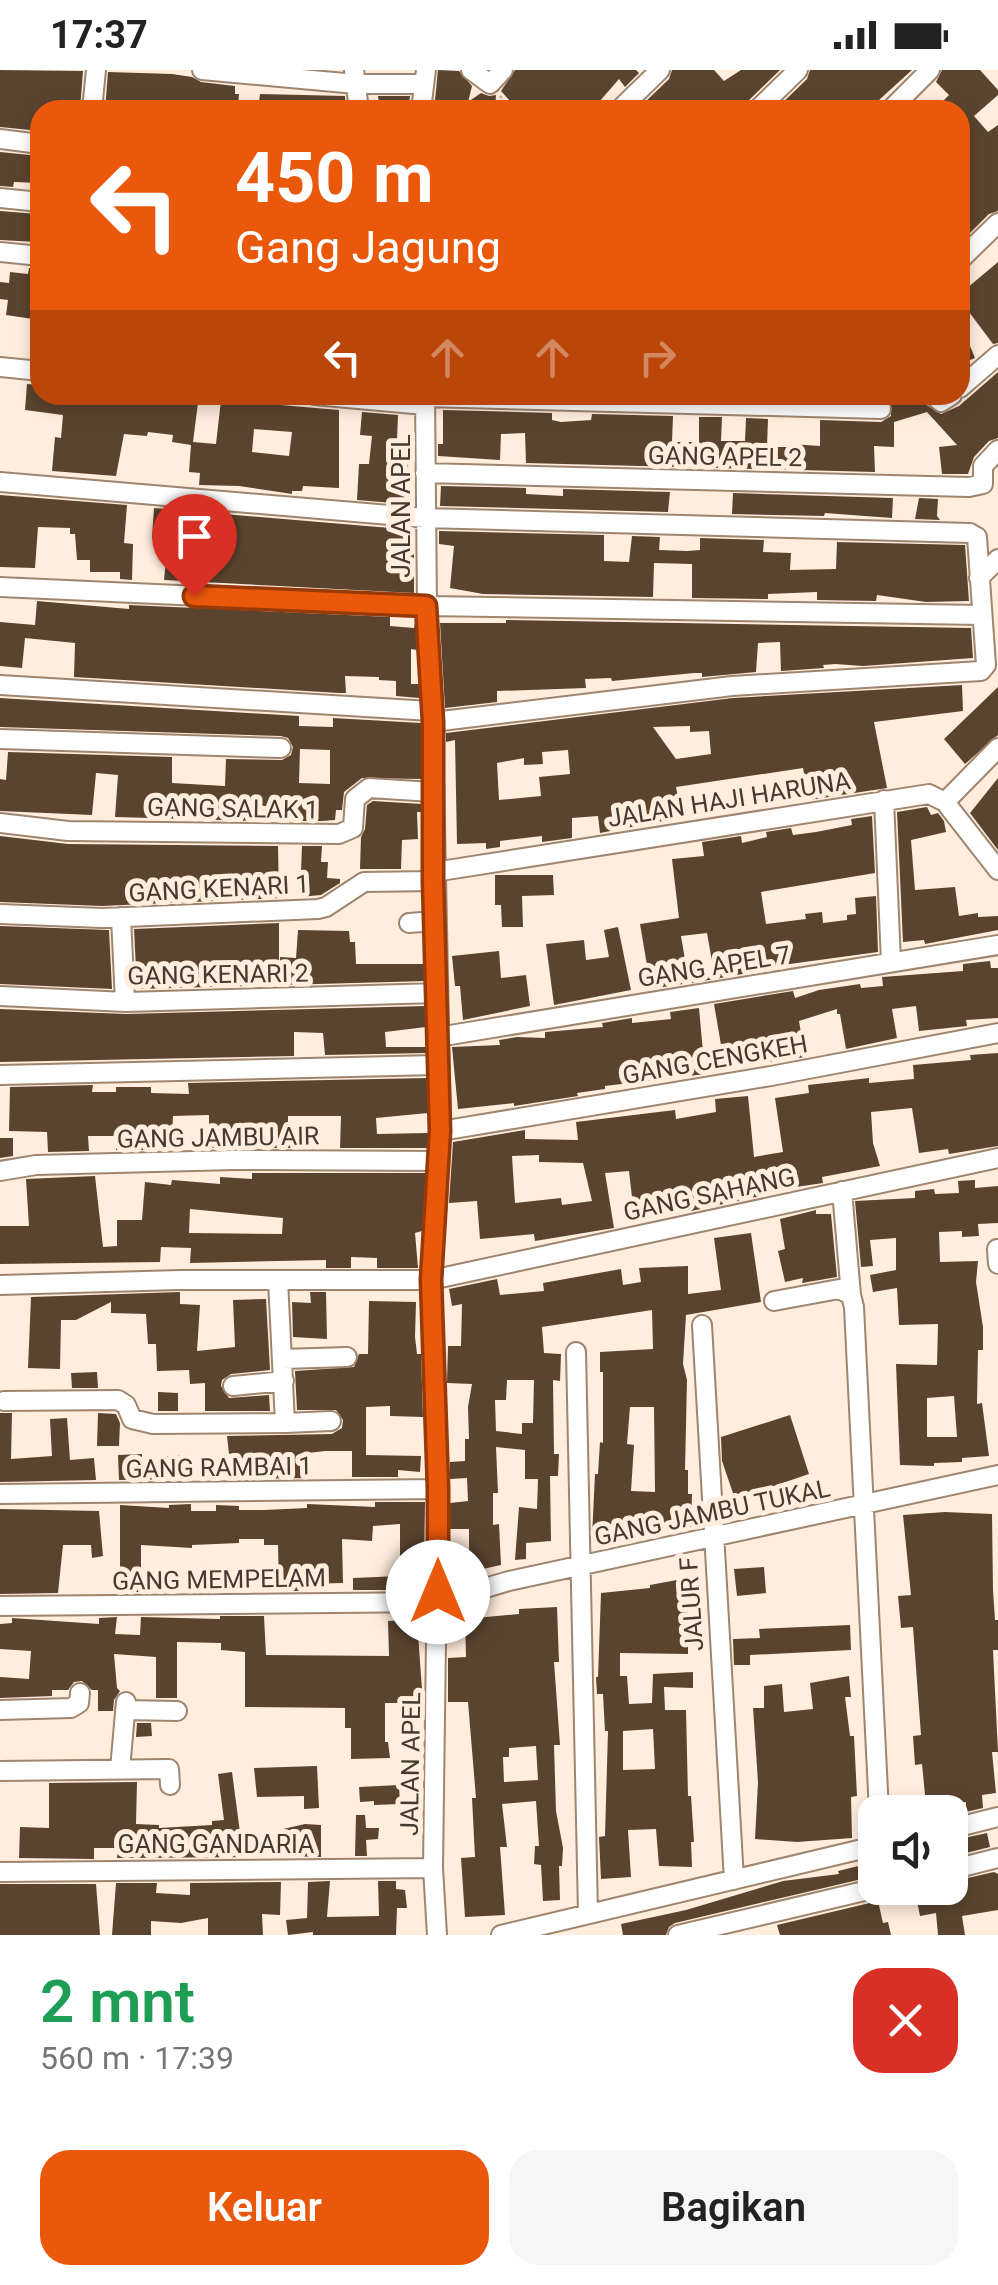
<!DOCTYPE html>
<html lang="id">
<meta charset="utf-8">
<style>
:root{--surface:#fff;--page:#f6f6f6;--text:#222;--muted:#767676;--accent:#ea580c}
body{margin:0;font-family:Roboto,sans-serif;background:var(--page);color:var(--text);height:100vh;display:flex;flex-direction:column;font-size:38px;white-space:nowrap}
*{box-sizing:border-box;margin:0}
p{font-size:32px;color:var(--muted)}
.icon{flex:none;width:55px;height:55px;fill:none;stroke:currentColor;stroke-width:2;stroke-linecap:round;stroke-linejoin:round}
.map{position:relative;height:1865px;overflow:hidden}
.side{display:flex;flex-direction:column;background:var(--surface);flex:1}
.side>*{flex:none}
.top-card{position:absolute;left:30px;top:30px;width:940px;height:305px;border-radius:30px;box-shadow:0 5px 15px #0003;background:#ea580c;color:#fff;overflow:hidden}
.controls{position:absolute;left:858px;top:1725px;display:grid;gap:20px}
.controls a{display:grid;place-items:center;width:110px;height:110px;border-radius:20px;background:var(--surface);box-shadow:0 5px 15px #0003;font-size:50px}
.pin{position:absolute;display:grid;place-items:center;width:85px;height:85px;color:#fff;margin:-102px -42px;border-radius:50% 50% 50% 0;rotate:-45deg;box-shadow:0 0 10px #0007}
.pin .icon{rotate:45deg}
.me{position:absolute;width:110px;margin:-55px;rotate:0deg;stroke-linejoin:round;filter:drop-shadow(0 0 8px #0008)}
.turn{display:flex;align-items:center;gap:35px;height:210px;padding:0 40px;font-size:45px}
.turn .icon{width:130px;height:130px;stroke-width:2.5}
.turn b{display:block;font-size:70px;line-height:85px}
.lanes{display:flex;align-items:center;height:95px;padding:0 40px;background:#0003;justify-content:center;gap:50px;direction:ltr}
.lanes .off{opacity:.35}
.round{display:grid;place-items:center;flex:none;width:105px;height:105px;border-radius:30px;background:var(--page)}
.head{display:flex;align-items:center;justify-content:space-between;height:170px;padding:0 40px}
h1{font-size:60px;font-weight:600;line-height:75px;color:#1e9e55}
.cta{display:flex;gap:20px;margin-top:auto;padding:20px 40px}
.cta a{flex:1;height:115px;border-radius:30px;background:var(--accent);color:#fff;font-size:40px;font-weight:600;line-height:115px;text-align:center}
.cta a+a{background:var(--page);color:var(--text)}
.status{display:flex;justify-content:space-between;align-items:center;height:70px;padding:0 50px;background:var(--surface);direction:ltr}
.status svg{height:28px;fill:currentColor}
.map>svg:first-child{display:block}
.building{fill:#5b442f;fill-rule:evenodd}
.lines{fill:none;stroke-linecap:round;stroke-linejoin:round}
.minor-casing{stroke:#9f856e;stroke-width:22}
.path{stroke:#c1b1a4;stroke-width:2.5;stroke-dasharray:2.5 8;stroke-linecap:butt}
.minor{stroke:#fff;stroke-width:18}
.route-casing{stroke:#983908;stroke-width:25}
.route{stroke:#ea580c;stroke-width:18}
.labels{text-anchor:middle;stroke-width:10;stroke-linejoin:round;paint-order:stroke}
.street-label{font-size:25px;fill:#453a30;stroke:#ffedde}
</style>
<div class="status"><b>17:37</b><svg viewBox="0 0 49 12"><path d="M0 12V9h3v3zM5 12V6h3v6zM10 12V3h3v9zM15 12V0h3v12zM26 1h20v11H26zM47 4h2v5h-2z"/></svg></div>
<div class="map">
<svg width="998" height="1865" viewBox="0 0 998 1865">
<rect width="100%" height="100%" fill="#ffedde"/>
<path class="building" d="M0,0L83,1L80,40H40V61L0,57Z
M438,0L459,1L472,16L468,32L481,23L489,26L496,25L495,40H434Z
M515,0H636L639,3L625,17L619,9L592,40H518L501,21Z
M672,0H714L724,11L741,0H780L748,31L745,40H645L641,36L669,9Z
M810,0H912L868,40H775L807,9Z
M942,0H980L998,20V25L974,46L988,62L998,55V141L989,144L960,173V40H934L949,25L936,12Z
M108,2L172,4L192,7L201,12L235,16V24H239L238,37L197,35L196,40L149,37V40H105Z
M260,24L345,26L346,40H258Z
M378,26H410L409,34H379Z
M0,82L40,86V113L14,112L13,117L0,116Z
M0,141L38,144L36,172L0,170Z
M998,192V273L993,274L960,230V224Z
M29,198L40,199V250L6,245L8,230L0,229V212L9,213L10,202L28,204Z
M960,252L975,288L960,294Z
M998,302V368L989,371L974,387L968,404H942L939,377L957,375L927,342L894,352V377L874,376L875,402L526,393L525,363L501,364L500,390L438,386V374H443V340L552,343V350L561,352L591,350L592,344L673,346L672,372H699V347H722L721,371H745L746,348L768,349L767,377H790L791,374L820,376V350L881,352L891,346V332L871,325H921L925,334L941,344L959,336Z
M27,314L40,315V325H148L178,329V325H199L193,372L216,374L221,330L339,340V418L303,416L302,421H292V424L239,416L199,415L200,403L189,402L191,375L172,372L173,365L148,362L147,366L124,364L116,406L52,401L55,367L61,368L63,345L25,340ZM254,359L292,362L289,386L252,382Z
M362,342L398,345L397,370L410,372L405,434L357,430L359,394H369L372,366L360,365Z
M441,416L526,418V424L563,426V419L670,422L668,442L440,436Z
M733,423L893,428L892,448L825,443L824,446L732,444Z
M0,425L127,435L124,473L133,474L132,510L120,509V502H90V490H77L75,464H70V458L38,457L35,498L0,497Z
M919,428L938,429L937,446L940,450L915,449Z
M154,438L414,460V523L164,510L168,471L152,469Z
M439,461L604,465V491L629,492L632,466L660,467L659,480L687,481L700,480V468L764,470L763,482L791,483L790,500L836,499L837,472L965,475L969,531L926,532L877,525L876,531L817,530V522L768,524V529L692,528V494L654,493L653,527L483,524L450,518L454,476L439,474Z
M37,531L129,539V535L390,547V556L414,558L415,553L417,580L411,579V614H419V628L396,626V611L379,610V607L345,606L346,623H339L74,607L75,573L25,568L22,598L0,596V552L35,555Z
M506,550L971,558L973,588L863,596L835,594L823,595L824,598L781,601L780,572L758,573L756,602L702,607V603H694L612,611L611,608L585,609L586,618L497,621V632L445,638L440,553H506Z
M962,615L963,641L874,652L887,718L809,730L803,698L676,717L682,747L673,749L600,763L598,746L572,748V768L542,772V766L500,771V777L486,779V773L457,774L455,670L446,672V663L733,628ZM690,656V662L709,661L711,684L676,689L653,657ZM568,680L570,704L539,707L541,726L499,730L497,693L524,688V695L543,694L542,682Z
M998,617V665L965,694L944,669Z
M0,628L299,646V656L333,657V648L421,653L422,709L362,708L344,722L342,740H336L335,750L322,751H293V741L259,735L258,751L115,747L118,705L96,703L92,745L0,741V709L6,710L8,682L172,687V713L225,716L226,689L282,690L291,685L293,677L288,668L281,666L0,657ZM300,679L330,680V714L299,713Z
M998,708V780L970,743Z
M373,731L422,734V742H417L418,769L402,770L401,799H360L361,767L365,759L367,735Z
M927,737L931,745L938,743L944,751L946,762L911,770L915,820L955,817L959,846L978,843V847L998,846V860L925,874L924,870L903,872L897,742Z
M872,746L875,803L761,822L766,854L806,849L805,844L822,842L823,853L847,850V845L856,844L855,828L876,826L878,882L753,899L754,902L692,913L691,906L714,903L707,863L681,866L689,913L651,919L640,854L679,848L672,789L704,786L702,772L741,766L742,773L767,767L766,762L791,758L793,765L816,762L852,755L851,749Z
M0,766L68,774L278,776L279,828L102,836L0,832Z
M302,776H322L321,792H328L327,808L340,809V813L321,825L300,827Z
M495,805H553L554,825L522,826L523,857H502L501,835H495Z
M279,853V892L244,893L245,916L137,919L134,859Z
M0,856L109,860L112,919L0,914Z
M618,857L631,920L554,935L546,874L584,870L586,890L609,887L604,860Z
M298,860L349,861L350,872H355L356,894H425L426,911L281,915L280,887L296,888Z
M499,881L501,908L526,905L530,936L463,950L460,916H455L452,886Z
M990,891L991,898H998V948L966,950L967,956L919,961L916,936L892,939L897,968L846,979L840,944H837V939L799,951L805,987L725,998L714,934L793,921L795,928L819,920L860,914L861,918L883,916L882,907L963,901V894Z
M426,936V957L385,962L386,977H427V983L325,985L323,963L294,962V986L0,992V939L126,944Z
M699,938L705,1004L605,1016V1019L577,1023L578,1026L514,1036V1033L458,1039L452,977L500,975L499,970L517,967L545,968V962L603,957L602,953L632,948V953L671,949L670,942Z
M998,983V1076L949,1084L948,1079L919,1083L912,1038L871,1042L873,1073L880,1096L822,1107L823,1113L769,1121L770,1124L682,1143L634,1145L629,1101L605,1103L614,1158L535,1171L534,1164L480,1169L477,1131L449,1133L453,1072L525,1060V1069L578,1070L576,1052L675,1040L676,1049L716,1042L715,1029L748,1026L754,1087L783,1082L775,1028L809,1023L808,1015L869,1008V1013L914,1009L913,995L971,990L970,985ZM539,1085V1092L583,1093L592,1131L562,1135L561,1128L515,1133L512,1086Z
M427,1008L428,1043L376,1048L377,1064L428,1063L427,1078H340L341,1046H288V1070L298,1071L297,1078H209V1045L173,1046L172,1069H151V1080H116V1066H88L89,1081L48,1082L47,1062L9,1061L10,1017L93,1015L92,1022H116V1017H151V1023L189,1024L188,1013Z
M0,1068H13V1086L0,1088Z
M252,1103H426L422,1161L415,1163L418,1198H377V1188L351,1187V1198H326V1190L190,1193L191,1178L161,1177L160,1192L0,1194V1156H29L26,1109L95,1106L103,1177L117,1176V1150H142L145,1112L171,1115L172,1110L220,1114V1107L252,1109ZM190,1139L283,1148L282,1164L189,1163Z
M975,1110V1118L998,1116V1153L978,1154L979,1166L962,1167V1161L939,1162L940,1192L978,1191L976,1212L983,1257V1280H978L977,1334L982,1333L989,1386L962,1388V1392L934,1393V1396L900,1395L896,1294L937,1295L938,1254L899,1255L897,1218L873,1222L870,1205L896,1200V1168L870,1170L873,1196L861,1197L855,1131L915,1128V1121L934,1119L935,1124L959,1123L958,1111ZM954,1326L957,1367H927V1328Z
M816,1140V1144H831L837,1207L802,1213L803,1208L785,1212L778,1181L785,1179L780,1149Z
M751,1163L761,1232L686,1245L683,1294L687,1310L685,1400H688V1424H692L691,1457L634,1455L635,1466L592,1467L595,1404H598L600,1372L603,1373V1302H600V1282L653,1279L652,1240L542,1257L544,1283L561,1284L560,1311L553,1310L554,1384H559L558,1406H550L551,1471L526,1473V1489L515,1490L519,1437L537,1439L538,1409H525V1380L496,1377L498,1423H493V1455L499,1454L501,1495L469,1502V1459H450V1433L468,1431L467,1408L450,1409V1392L465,1391V1369H469L468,1337L472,1314L447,1313L448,1276H461L462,1234L452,1236L449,1219L497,1209L500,1225L544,1221L543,1213L621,1199L623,1215L641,1212L639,1198L688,1196V1224L721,1220L714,1168ZM507,1310H534L533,1353H522V1364L496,1361L495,1330H506ZM630,1337H654L655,1422L631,1421L634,1375L627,1374Z
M180,1222V1234L200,1235L197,1281L235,1277L233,1230L266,1229L270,1300L231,1304L222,1310L221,1316L229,1328L269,1325L270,1341H205V1313L190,1314L189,1300L157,1301L156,1274H148L146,1244L111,1243V1232L76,1250H61L60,1299L28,1298L31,1227Z
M310,1222H326L327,1269L293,1267L292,1232L311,1233Z
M369,1231L416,1232L415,1267L417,1284H421L423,1347L390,1346V1336L366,1337V1385L421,1386L420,1402L398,1400V1407H352V1381H325L308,1383L309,1408L235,1409V1383L229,1384L227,1366L332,1364L342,1358L343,1350L336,1340H297L295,1301L354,1297L359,1284H368Z
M97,1302L98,1318H72L71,1303Z
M158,1322L178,1323V1341H158Z
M0,1343H12L11,1389L52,1386L50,1349L67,1348L70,1390L94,1388L96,1410L0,1412Z
M98,1343L116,1344L120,1353L119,1376H97Z
M790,1345L809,1404L735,1429L722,1391L721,1367Z
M142,1384V1394H167V1386L192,1385L193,1409L119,1410L118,1385Z
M375,1432H425L424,1500H417L418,1520H353V1508L400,1506V1454L373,1456L372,1471L342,1469L343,1513L304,1514V1521H279L278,1475H264V1469H239V1473L192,1475V1478L141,1475V1522H120V1435L169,1438V1435L191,1434V1441H216V1435L239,1436V1440H264L307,1438V1434L375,1437Z
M0,1439L99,1441L103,1486L92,1488L91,1475H63L58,1523L0,1524Z
M945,1442L992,1444L993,1520L995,1550H998V1580H993L998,1682H992L996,1723L982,1725L983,1738L966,1742V1732L926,1735L922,1694L915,1695L913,1666L921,1665L913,1557L901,1558L898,1526L911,1525L903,1445Z
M764,1497L766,1523L737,1526L734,1499Z
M682,1509L688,1542V1584L620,1583V1606H627L629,1634L652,1633L653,1604L693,1602V1618L664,1617L665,1640H686L688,1726H691L694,1772H691L692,1797L659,1796L656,1759L628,1760L631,1807L601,1809L599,1767L605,1766L608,1661H605L603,1624H597L596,1607H598L601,1523L650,1518V1515ZM653,1659L655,1699L623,1700V1661Z
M557,1537L559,1592H554L560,1675H554L556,1741L563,1778L562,1796H559L560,1830L543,1831L541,1795L534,1794L535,1776H539L536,1731L502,1734L507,1777H500L505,1845L465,1847L461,1788L475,1787L472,1728H476L468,1632H448V1588L466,1587L465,1549L519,1544V1539ZM536,1676L538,1710L504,1712L503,1687H509V1678Z
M220,1546H264L266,1585L389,1586L388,1551L417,1550L423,1633H385V1672H388L390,1688L351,1689V1658H345V1638L245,1637V1582L221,1580V1573L177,1572V1628H156V1587L114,1584L117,1618L120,1621L114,1630L113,1641H98V1620H92L82,1611L74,1612L68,1620H52V1626L0,1628V1607L29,1609L31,1581L0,1579V1554L12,1553V1548L99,1554V1548L117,1547L115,1564L140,1565L141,1547L220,1549Z
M850,1555L851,1580L750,1585V1595H734L733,1569L760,1568L759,1559Z
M849,1606L851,1627H845L850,1666H854L857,1726L851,1727L852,1768L797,1772L755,1769L758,1712L753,1638H764V1616L782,1614L784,1642L813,1639L810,1613Z
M137,1653H151L152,1666L136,1667Z
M317,1696L319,1738L304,1739V1726L257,1727L254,1698Z
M232,1702L243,1785L260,1783V1787L117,1788L118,1778H94V1789L19,1788L20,1757L49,1758V1713L137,1712L136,1754L159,1755V1758L194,1756L212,1755V1751L224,1750L218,1704Z
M399,1715L400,1734L374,1735V1731L360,1732L359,1717Z
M356,1745H365L366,1758H379L378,1769L366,1770L367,1786H355Z
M305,1754L321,1755V1787L285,1786L283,1759Z
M987,1763L990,1777L950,1787V1771Z
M875,1792V1806L675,1853L669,1857L666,1865H623L621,1854L686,1840L783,1811L839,1804L838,1801Z
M994,1802L998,1804V1840L962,1846L965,1865H938L936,1843L920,1846L915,1821L950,1818V1812Z
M330,1811L327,1847L379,1846L378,1811H396V1819L405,1820L407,1838H397L396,1865H313V1862L288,1865L286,1850L307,1848L308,1812Z
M281,1812L280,1845L262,1844L263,1865H208V1848L181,1853L151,1851V1865H112L116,1813H157L156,1823L190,1825V1813Z
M0,1814H96L100,1865H0Z
M878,1831L883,1853L888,1852L891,1865H780L777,1855Z"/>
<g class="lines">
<g class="minor-casing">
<path id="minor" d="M202,0L356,14H424
M354,0L359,40
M471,0L490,14L503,0
M92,40L96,0
M421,40L426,0
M619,40L660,0
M757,40L798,0
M890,40L930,0
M0,69L40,74
M0,128L40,132
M0,182L40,186
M960,190L998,153
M0,297L40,301
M960,318L998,285
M314,325L425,335
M425,325L427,536L433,652L441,1061L431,1210L438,1419L433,1798L437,1865
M933,325L941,332L952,325
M425,327L881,339
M425,403L969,417L983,414V396L998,380
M0,412L425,448L970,463L977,467L986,595L981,601L732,616L433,652
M979,508L998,489
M0,517L427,536L982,545
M0,615L431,641
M0,669L281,678
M884,730L891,892
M945,732L998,678
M0,753L68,761L339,764L353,758L355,729L369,718L433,722
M434,802L929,724L945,732L998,800
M0,844L102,848L318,839L326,837L364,812L433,811
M121,847L125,932
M409,853L435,851
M0,926L126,932L438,923
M438,967L998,875
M0,1005L437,995
M441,1061L771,1006L998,963
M0,1101L36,1095L234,1090L438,1091
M842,1121L851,1225
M997,1179L998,1194
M0,1215L180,1210H431L998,1088
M774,1231L839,1219L851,1225L854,1237L879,1742
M702,1255L734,1810
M576,1282L588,1844
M283,1289L347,1287
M233,1316L284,1311
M4,1331L118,1330L126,1335L132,1349L153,1354L285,1353L278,1210
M285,1353L331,1351
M0,1424L438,1419
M0,1536L438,1532L509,1511L998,1405
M0,1640L71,1638L79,1633L80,1623
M125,1640L177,1641
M120,1699L126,1632
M0,1701L169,1699L170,1715
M950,1759L998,1747
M950,1800L998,1788
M0,1802L433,1798
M501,1865L875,1776
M678,1865L877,1818"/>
</g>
<path class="path" d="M500,26L512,40"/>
<use href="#minor" class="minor"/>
</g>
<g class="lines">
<g class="route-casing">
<path id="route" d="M194,526L426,536L433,652V810L440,1061L431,1210L438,1419V1522"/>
</g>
<use href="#route" class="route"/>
</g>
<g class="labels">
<g class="street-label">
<text transform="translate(725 386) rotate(1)" y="9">GANG APEL 2</text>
<text transform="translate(401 436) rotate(-90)" y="9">JALAN APEL</text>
<text transform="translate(729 729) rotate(-9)" y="9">JALAN HAJI HARUNA</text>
<text transform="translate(233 738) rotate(1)" y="9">GANG SALAK 1</text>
<text transform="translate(219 818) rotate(-3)" y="9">GANG KENARI 1</text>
<text transform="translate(714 896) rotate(-9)" y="9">GANG APEL 7</text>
<text transform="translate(218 904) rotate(-1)" y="9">GANG KENARI 2</text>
<text transform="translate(715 989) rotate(-10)" y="9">GANG CENGKEH</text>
<text transform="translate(218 1067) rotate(-1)" y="9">GANG JAMBU AIR</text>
<text transform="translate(709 1124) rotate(-12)" y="9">GANG SAHANG</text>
<text transform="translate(219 1397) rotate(-1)" y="9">GANG RAMBAI 1</text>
<text transform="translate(712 1442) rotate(-12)" y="9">GANG JAMBU TUKAL</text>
<text transform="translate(219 1509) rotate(-1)" y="9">GANG MEMPELAM</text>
<text transform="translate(691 1534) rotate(-94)" y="9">JALUR F</text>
<text transform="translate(410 1694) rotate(-89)" y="9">JALAN APEL</text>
<text x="216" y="1783">GANG GANDARIA</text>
</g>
</g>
</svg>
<div class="controls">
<a><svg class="icon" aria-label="sound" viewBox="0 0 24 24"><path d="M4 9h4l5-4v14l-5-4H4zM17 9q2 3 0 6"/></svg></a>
</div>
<div class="pin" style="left:194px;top:526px;background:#d93025"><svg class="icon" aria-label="arrive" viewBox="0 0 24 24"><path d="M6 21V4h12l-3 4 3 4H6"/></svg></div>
<svg class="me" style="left:438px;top:1522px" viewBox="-20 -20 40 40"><circle r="19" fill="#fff"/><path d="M0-13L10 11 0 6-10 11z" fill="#ea580c"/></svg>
<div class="top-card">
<div class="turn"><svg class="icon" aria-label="left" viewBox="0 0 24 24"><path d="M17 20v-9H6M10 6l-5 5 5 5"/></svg><div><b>450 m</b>Gang Jagung</div></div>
<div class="lanes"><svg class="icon" aria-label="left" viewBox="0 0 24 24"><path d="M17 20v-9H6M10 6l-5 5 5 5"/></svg><svg class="icon off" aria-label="ahead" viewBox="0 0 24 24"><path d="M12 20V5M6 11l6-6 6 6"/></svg><svg class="icon off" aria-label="ahead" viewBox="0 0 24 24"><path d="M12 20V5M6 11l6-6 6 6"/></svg><svg class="icon off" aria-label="right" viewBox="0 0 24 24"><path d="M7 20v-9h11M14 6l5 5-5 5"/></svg></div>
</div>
</div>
<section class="side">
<div class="head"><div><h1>2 mnt</h1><p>560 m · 17:39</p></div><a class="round" style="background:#d93025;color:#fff"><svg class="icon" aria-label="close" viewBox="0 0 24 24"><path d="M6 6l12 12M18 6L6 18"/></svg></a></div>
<div class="cta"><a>Keluar</a><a>Bagikan</a></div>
</section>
